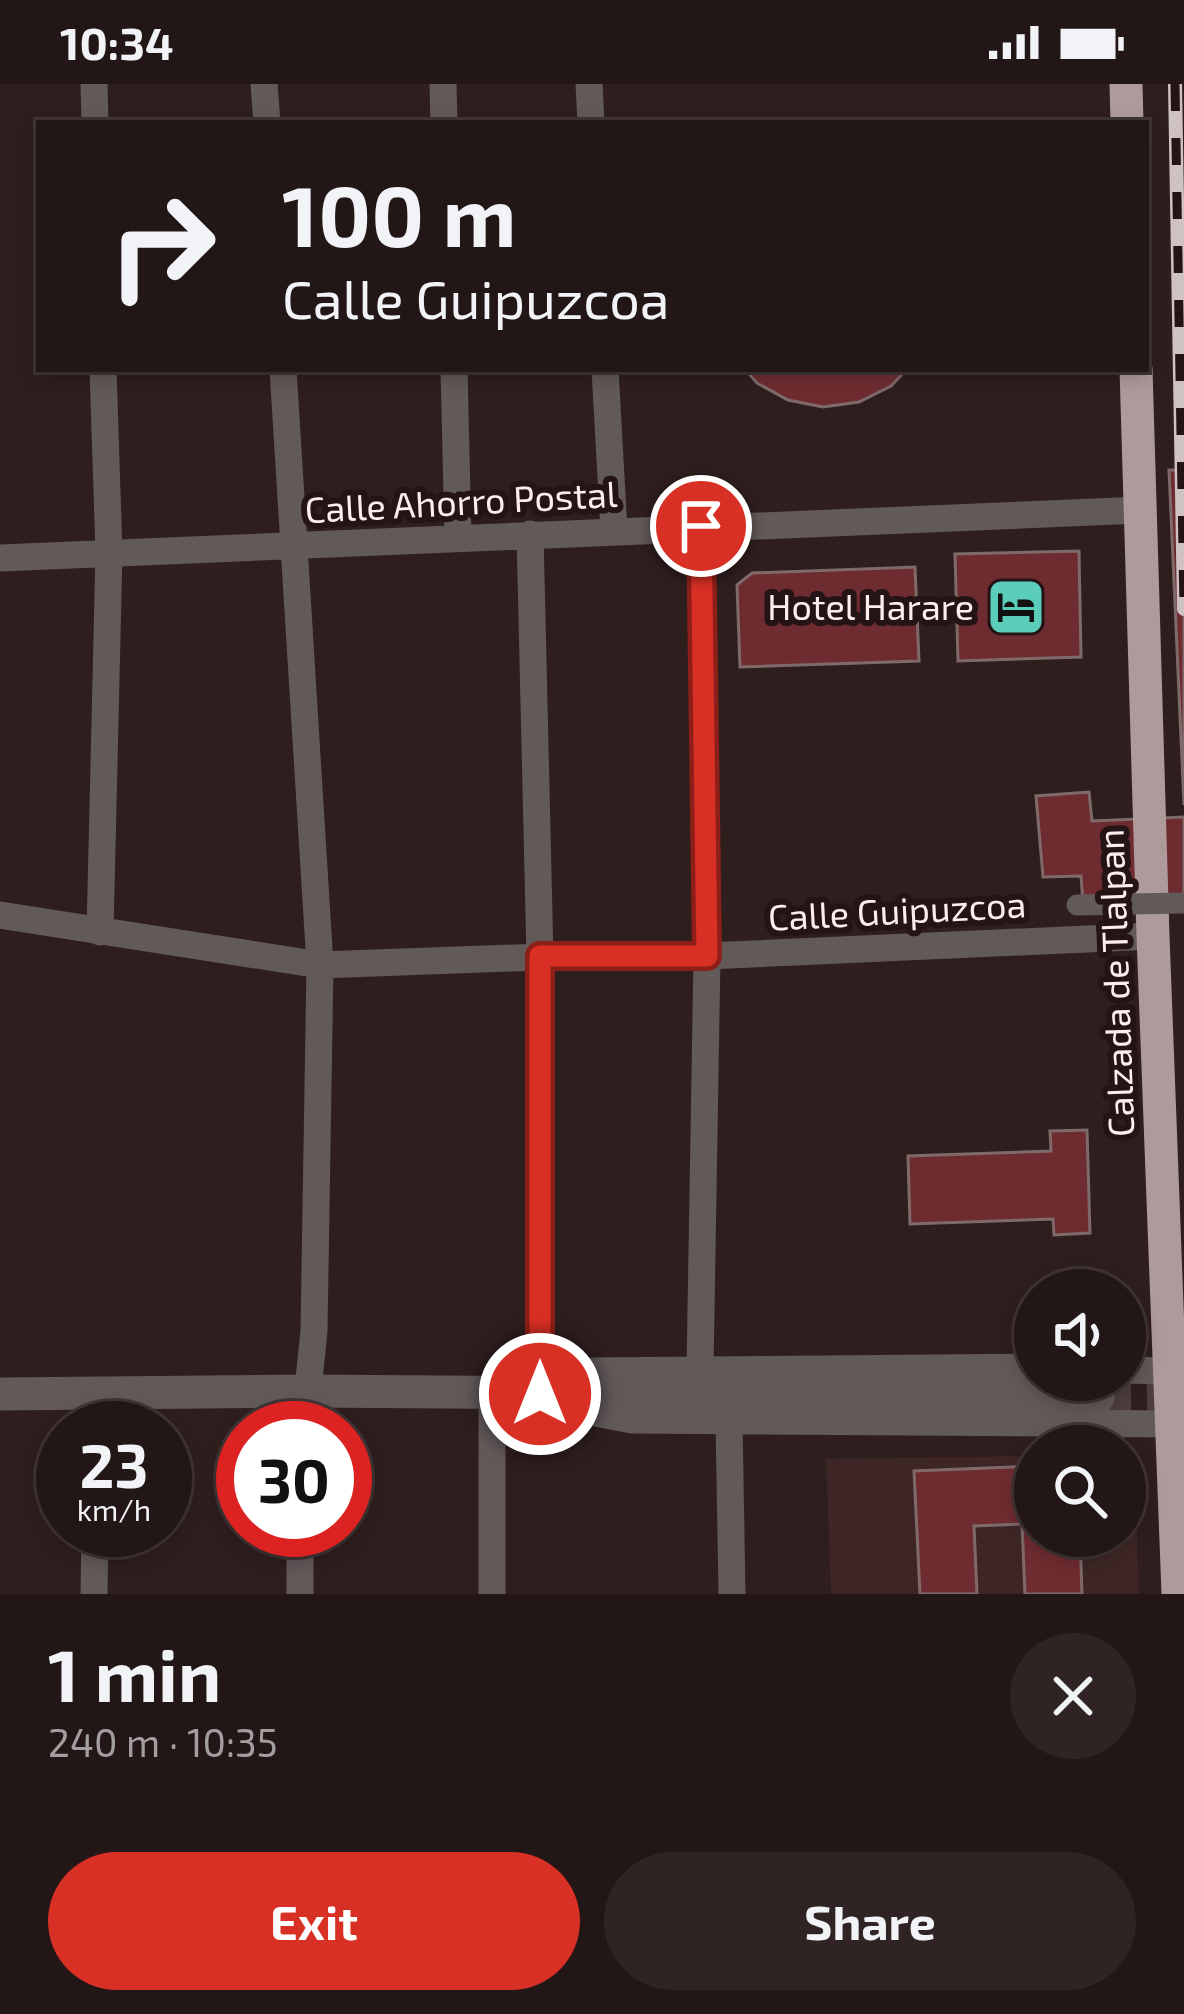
<!DOCTYPE html>
<meta charset="utf-8">
<style>
:root{--surface:#231616;--page:#2f2323;--text:#f1f3f6;--muted:#a39fa1;--line:#403535;--accent:#d93025}
body{margin:0;font-family:"Exo 2",sans-serif;background:var(--page);color:var(--text);height:100vh;display:flex;flex-direction:column;font-size:45px;white-space:nowrap}
*{box-sizing:border-box;margin:0}
p{font-size:39px;color:var(--muted)}
.icon{flex:none;width:66px;height:66px;fill:none;stroke:currentColor;stroke-width:2;stroke-linecap:round;stroke-linejoin:round}
.map{position:relative;height:1510px;overflow:hidden}
.side{display:flex;flex-direction:column;background:var(--surface);flex:1}
.side>*{flex:none}
.guide{position:absolute;left:36px;top:36px;width:1113px;height:252px;border-radius:0px;box-shadow:0 6px 18px #0003,0 0 0 3px var(--line);background:#231616;color:var(--text);overflow:hidden}
.buttons{position:absolute;left:1014px;top:1185px;display:grid;gap:24px}
.buttons a{display:grid;place-items:center;width:132px;height:132px;border-radius:50%;background:var(--surface);box-shadow:0 6px 18px #0003,0 0 0 3px var(--line);font-size:60px}
.speed{position:absolute;left:36px;top:1317px;display:flex;gap:24px;font-size:60px;font-weight:700;text-align:center}
.speed>*{display:grid;place-content:center;width:156px;height:156px;border-radius:50%;background:var(--surface);box-shadow:0 6px 18px #0003,0 0 0 3px var(--line);line-height:1}
.speed small{font-size:30px;font-weight:400}
.speed .limit{border:18px solid #d22;background:#fff;color:#111}
.pin{position:absolute;display:grid;place-items:center;width:102px;height:102px;color:#fff;margin:-51px;border:6px solid #fff;border-radius:50%;box-shadow:0 3px 12px #0007}
.me{position:absolute;width:132px;margin:-66px;rotate:0deg;stroke-linejoin:round;filter:drop-shadow(0 0 9px #0008)}
.turn{display:flex;align-items:center;gap:42px;height:252px;padding:0 48px;font-size:54px}
.turn .icon{width:156px;height:156px;stroke-width:2.5}
.turn b{display:block;font-size:84px;line-height:102px}
.round{display:grid;place-items:center;flex:none;width:126px;height:126px;border-radius:63px;background:var(--page)}
.summary{display:flex;align-items:center;justify-content:space-between;height:204px;padding:0 48px}
h1{font-size:72px;font-weight:700;line-height:90px}
.cta{display:flex;gap:24px;margin-top:auto;padding:24px 48px}
.cta a{flex:1;height:138px;border-radius:72px;background:var(--accent);color:#fff;font-size:48px;font-weight:700;line-height:138px;text-align:center}
.cta a+a{background:var(--page);color:var(--text)}
.status{display:flex;justify-content:space-between;align-items:center;height:84px;padding:0 60px;background:var(--surface);direction:ltr}
.status svg{height:33px;fill:currentColor}
.map>svg:first-child{display:block}
.built{fill:#3e2626}
.building{fill:#6f2c30;stroke:#7f6a6a;stroke-width:3}
.lines{fill:none;stroke-linecap:round;stroke-linejoin:round}
.tertiary-tunnel{stroke:#4d3d3d;stroke-width:33;stroke-dasharray:33 16;stroke-linecap:butt}
.minor{stroke:#625959;stroke-width:27}
.tertiary{stroke:#625959;stroke-width:33}
.trunk{stroke:#ae9a9a;stroke-width:33}
.rail-casing{stroke:#cfc2c2;stroke-width:14}
.rail{stroke:#251415;stroke-width:9;stroke-dasharray:27;stroke-linecap:butt}
.pedestrian-bridge{stroke:#625959;stroke-width:21}
.route-casing{stroke:#8d1f18;stroke-width:30}
.route{stroke:#d93025;stroke-width:21}
.labels{text-anchor:middle;stroke-width:12;stroke-linejoin:round;paint-order:stroke}
.street-label{font-size:36px;fill:#faeeee;stroke:#251415}
.poi-label{font-size:36px;fill:#faeeee;stroke:#251415;text-anchor:end}
</style>
<div class="status"><b>10:34</b><svg viewBox="0 0 49 12"><path d="M0 12V9h3v3zM5 12V6h3v6zM10 12V3h3v9zM15 12V0h3v12zM26 1h20v11H26zM47 4h2v5h-2z"/></svg></div>
<div class="map">
<svg width="1184" height="1510" viewBox="0 0 1184 1510">
<rect width="100%" height="100%" fill="#2f1e1e"/>
<path class="built" d="M1125,1371H1134L1139,1510H831L826,1375L1035,1372V1452H1125Z"/>
<path class="building" d="M745,285H907L891,302L859,318L823,323L788,316L757,299Z
M1169,386H1184V721Z
M1079,467L1081,573L958,577L955,470Z
M915,483L919,577L740,583L737,501L752,489Z
M1089,708L1092,737L1184,733V819H1083L1081,792L1043,793L1036,712Z
M1087,1046L1090,1149L1054,1151L1053,1135L910,1140L908,1072L1051,1067L1050,1047Z
M1035,1382V1452H1080L1082,1510H1025L1022,1440L974,1442L977,1510H920L914,1387Z"/>
<g class="lines">
<path class="tertiary-tunnel" d="M1098,1313L1184,1311"/>
<path class="minor" d="M94,0L95,39
M264,0L267,39
M443,0L444,39
M589,0L591,39
M283,285L320,881L314,1247L304,1344
M454,285L458,453
M605,285L614,447
M530,450L540,873V1310
M0,474L1141,426
M0,831L320,881L540,873L707,872L1153,852
M100,848L109,469L103,285
M700,1286L707,872L701,443
M1125,1286L1170,1287
M541,1309L567,1293L587,1287L1035,1283
M492,1310V1510
M550,1313L585,1327L632,1336L1173,1340
M729,1336L732,1510
M95,1344V1311
M94,1510L95,1446
M300,1510V1446"/>
<path class="tertiary" d="M0,1310L308,1307L1098,1313"/>
<path class="trunk" d="M1126,0L1127,39
M1136,285L1153,852L1178,1510"/>
<g class="rail-casing">
<path id="rail" d="M1175,0L1184,525"/>
</g>
<use href="#rail" class="rail"/>
<path class="pedestrian-bridge" d="M1077,821L1184,819"/>
</g>
<g class="lines">
<g class="route-casing">
<path id="route" d="M540,1310V872H707L701,442"/>
</g>
<use href="#route" class="route"/>
</g>
<defs>
<g id="hotel-square" transform="scale(3)"><rect x="-9" y="-9" width="18" height="18" rx="4" fill="#5bcebb" stroke="#251415"/><path d="M-6-4.5h1.5V1H6V5H4.5V3h-9V5H-6ZM-4 0a1.8 1.8 0 1 1 3.6 0ZM.5 0V-2.5h3Q6-2.5 6 0Z" fill="#111"/></g>
</defs>
<g fill-rule="evenodd">
<use href="#hotel-square" x="1016" y="523"/>
</g>
<g class="labels">
<g class="street-label">
<text transform="translate(461 418) rotate(-3)" y="13">Calle Ahorro Postal</text>
<text transform="translate(897 827) rotate(-3)" y="13">Calle Guipuzcoa</text>
<text transform="translate(1116 899) rotate(-92)" y="13">Calzada de Tlalpan</text>
</g>
<g class="poi-label">
<text x="974" y="536">Hotel Harare</text>
</g>
</g>
</svg>
<div class="buttons">
<a><svg class="icon" aria-label="sound" viewBox="0 0 24 24"><path d="M4 9h4l5-4v14l-5-4H4zM17 9q2 3 0 6"/></svg></a>
<a><svg class="icon" aria-label="search" viewBox="0 0 24 24"><circle cx="10" cy="10" r="6"/><path d="M15 15l6 6"/></svg></a>
</div>
<div class="speed"><div>23<small>km/h</small></div><div class="limit">30</div></div>
<div class="pin" style="left:701px;top:442px;background:#d93025"><svg class="icon" aria-label="arrive" viewBox="0 0 24 24"><path d="M6 21V4h12l-3 4 3 4H6"/></svg></div>
<svg class="me" style="left:540px;top:1310px" viewBox="-20 -20 40 40"><circle r="17" fill="#d93025" stroke="#fff" stroke-width="3"/><path d="M0-11L8 9 0 5-8 9z" fill="#fff"/></svg>
<div class="guide">
<div class="turn"><svg class="icon" aria-label="right" viewBox="0 0 24 24"><path d="M7 20v-9h11M14 6l5 5-5 5"/></svg><div><b>100 m</b>Calle Guipuzcoa</div></div>
</div>
</div>
<section class="side">
<div class="summary"><div><h1>1 min</h1><p>240 m · 10:35</p></div><a class="round"><svg class="icon" aria-label="close" viewBox="0 0 24 24"><path d="M6 6l12 12M18 6L6 18"/></svg></a></div>
<div class="cta"><a>Exit</a><a>Share</a></div>
</section>
